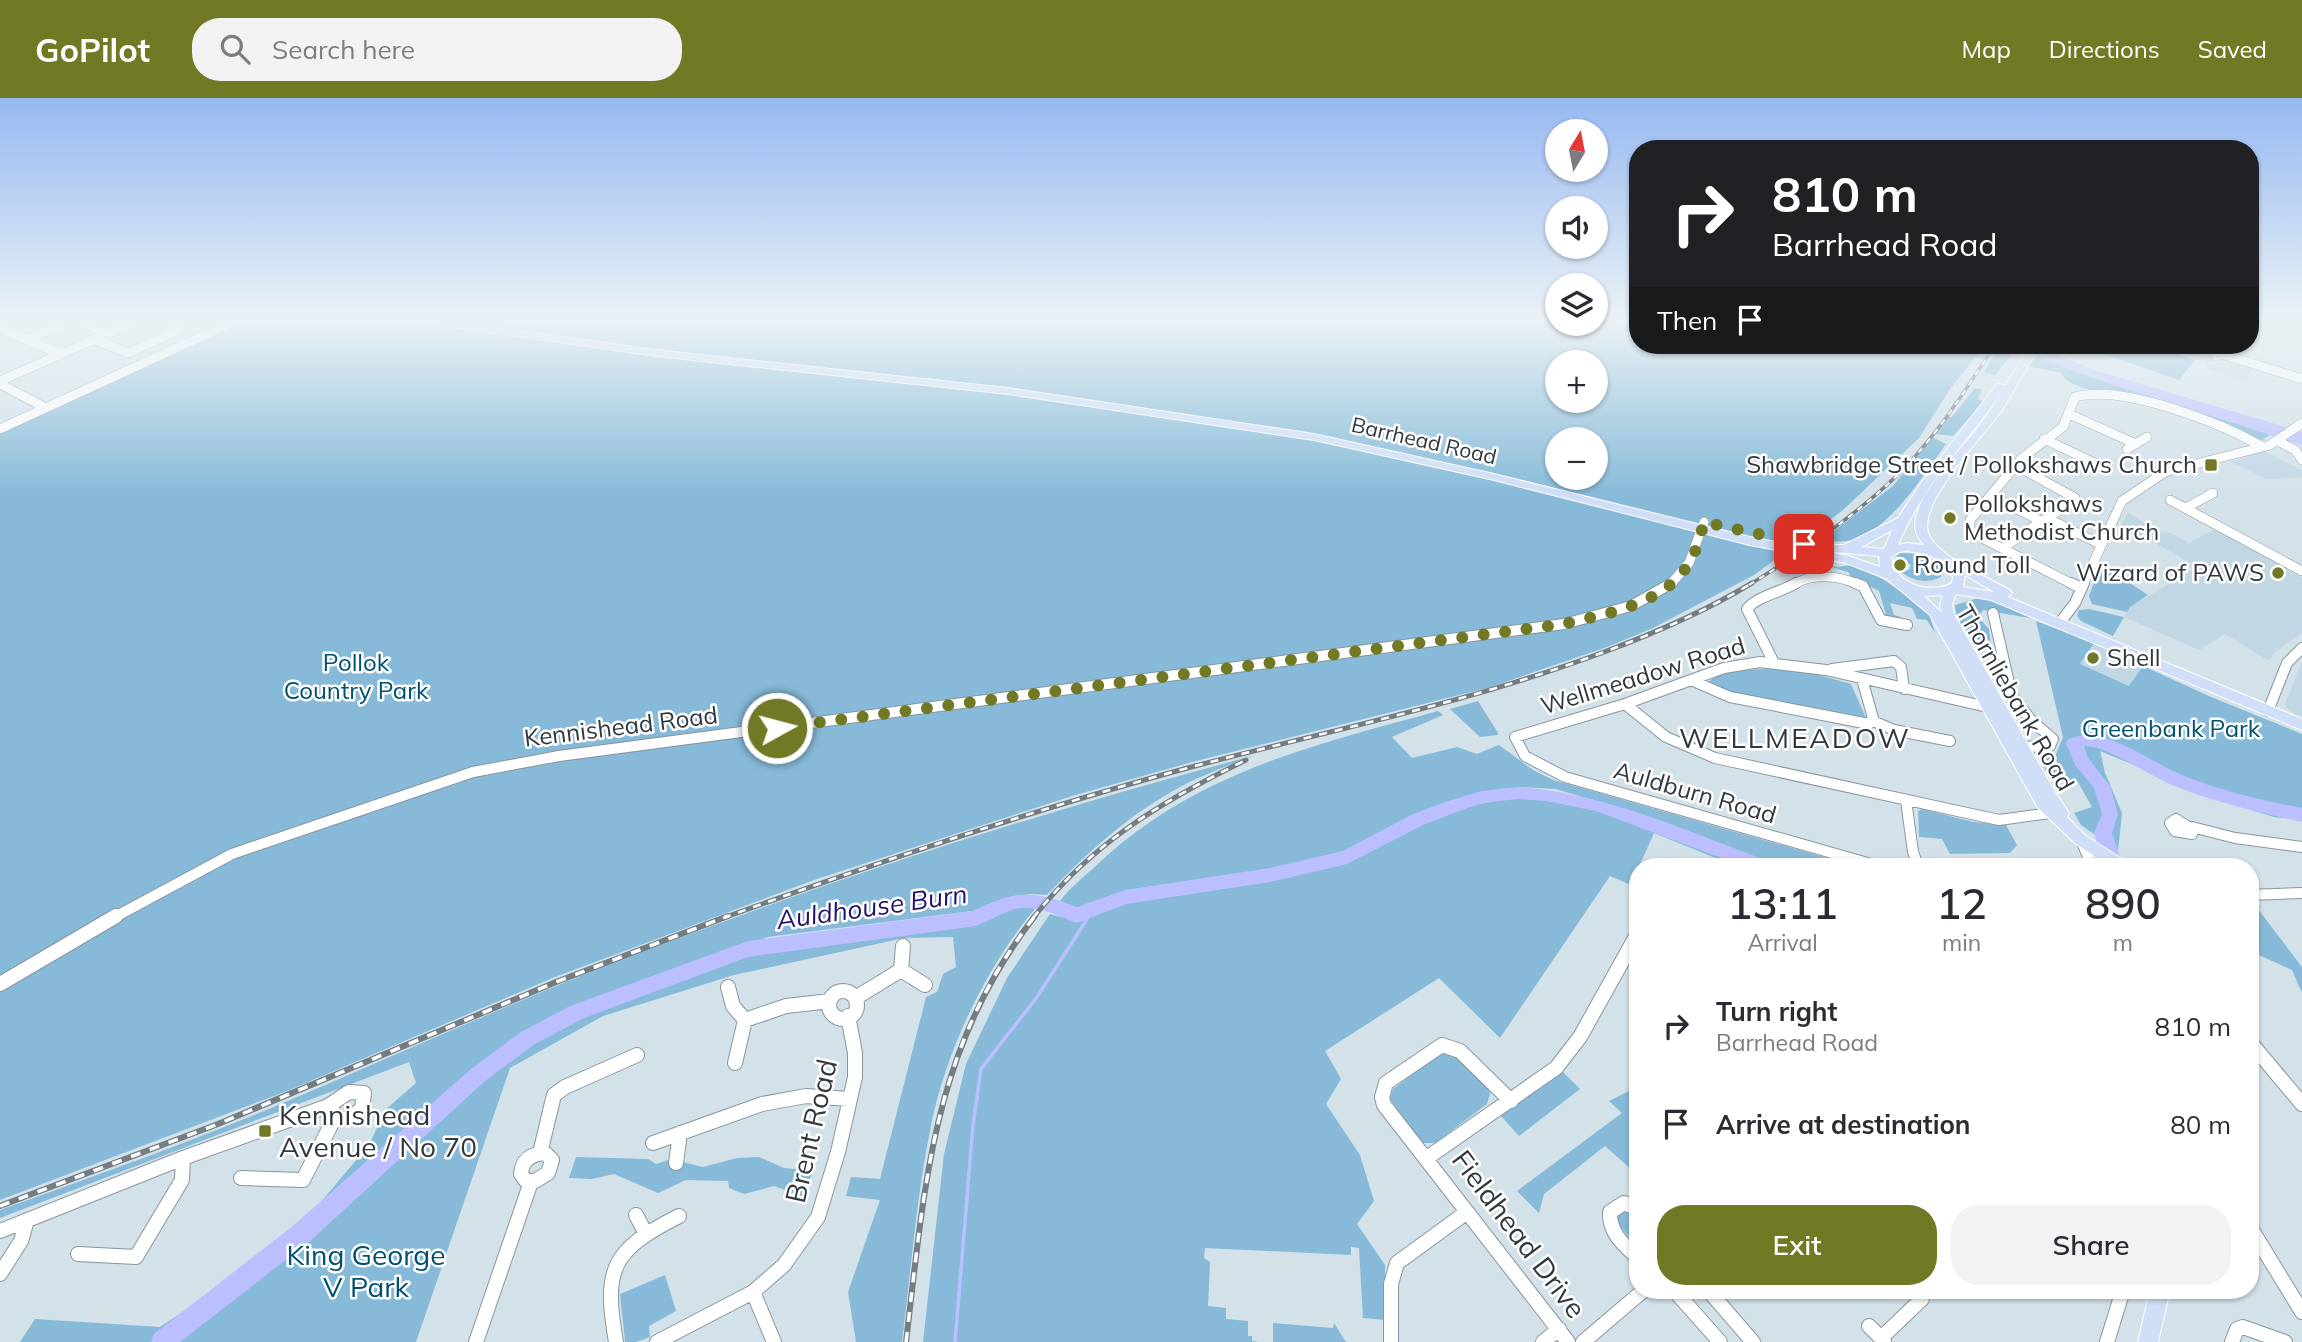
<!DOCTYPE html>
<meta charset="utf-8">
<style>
:root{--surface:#fff;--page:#f2f2f3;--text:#2b2b33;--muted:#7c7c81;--accent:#717924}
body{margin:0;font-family:Mulish,sans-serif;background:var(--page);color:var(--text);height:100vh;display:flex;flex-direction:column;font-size:26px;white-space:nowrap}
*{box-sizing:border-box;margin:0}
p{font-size:23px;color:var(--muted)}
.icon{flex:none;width:38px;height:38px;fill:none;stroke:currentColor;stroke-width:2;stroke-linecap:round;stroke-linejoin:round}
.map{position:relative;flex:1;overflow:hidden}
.drawer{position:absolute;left:1629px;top:760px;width:630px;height:441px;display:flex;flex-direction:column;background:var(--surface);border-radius:28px;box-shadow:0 2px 5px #0004}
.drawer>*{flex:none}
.hud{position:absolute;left:1629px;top:42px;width:630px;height:214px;border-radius:28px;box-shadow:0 2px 5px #0004;background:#202124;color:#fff;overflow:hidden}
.needle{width:46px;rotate:10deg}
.controls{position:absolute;left:1545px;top:21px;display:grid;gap:14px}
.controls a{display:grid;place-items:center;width:63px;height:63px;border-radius:50%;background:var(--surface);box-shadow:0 2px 5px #0004;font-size:35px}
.pin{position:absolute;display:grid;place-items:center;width:60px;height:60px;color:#fff;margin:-30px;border-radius:14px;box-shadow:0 4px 10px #0006}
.me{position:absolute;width:77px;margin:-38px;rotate:83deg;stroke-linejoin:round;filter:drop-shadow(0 0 5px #0008)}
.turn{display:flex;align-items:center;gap:24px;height:147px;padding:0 28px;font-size:32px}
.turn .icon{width:91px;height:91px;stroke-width:2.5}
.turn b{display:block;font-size:49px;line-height:60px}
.then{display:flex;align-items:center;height:66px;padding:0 28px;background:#0003;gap:14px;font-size:26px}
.eta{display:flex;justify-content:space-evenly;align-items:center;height:119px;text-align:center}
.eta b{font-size:42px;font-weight:600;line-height:49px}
.cta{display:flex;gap:14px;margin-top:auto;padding:14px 28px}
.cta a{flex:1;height:80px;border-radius:28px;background:var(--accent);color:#fff;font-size:28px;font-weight:600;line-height:80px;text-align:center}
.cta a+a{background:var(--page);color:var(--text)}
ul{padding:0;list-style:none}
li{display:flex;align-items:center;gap:21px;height:98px;padding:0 28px}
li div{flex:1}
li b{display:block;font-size:26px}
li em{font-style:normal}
header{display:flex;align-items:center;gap:42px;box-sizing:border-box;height:98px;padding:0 35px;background:var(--accent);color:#fff}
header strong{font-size:33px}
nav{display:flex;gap:38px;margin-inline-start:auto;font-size:24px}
.search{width:490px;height:63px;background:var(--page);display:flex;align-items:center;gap:18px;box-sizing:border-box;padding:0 24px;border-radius:28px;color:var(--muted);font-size:26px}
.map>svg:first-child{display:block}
.built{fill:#c2d7e4}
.green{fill:#86bad8;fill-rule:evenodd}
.water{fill:#bbbfff}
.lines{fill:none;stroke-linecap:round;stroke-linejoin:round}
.stream-far1{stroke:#bbbfff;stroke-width:2.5}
.stream{stroke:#bbbfff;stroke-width:3.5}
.river{fill:#bbbfff;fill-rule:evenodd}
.minor-far2-casing{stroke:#89969e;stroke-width:10}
.minor-far1-casing{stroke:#89969e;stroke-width:12}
.minor-casing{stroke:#89969e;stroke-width:16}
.major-casing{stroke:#fff;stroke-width:2}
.minor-far2{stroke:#fff;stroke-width:9}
.minor-far1{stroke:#fff;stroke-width:10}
.minor{stroke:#fff;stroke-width:14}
.major{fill:#d0dff7;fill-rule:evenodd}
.rail-far2-casing{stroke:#737d82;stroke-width:3.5}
.rail-far1-casing{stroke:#737d82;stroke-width:5}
.rail-casing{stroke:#737d82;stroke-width:6}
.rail-far2{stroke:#fff;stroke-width:2;stroke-dasharray:6;stroke-linecap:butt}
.rail-far1{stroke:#fff;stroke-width:2.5;stroke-dasharray:8;stroke-linecap:butt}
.rail{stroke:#fff;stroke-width:3.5;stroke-dasharray:10;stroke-linecap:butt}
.route{stroke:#717924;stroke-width:12;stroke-dasharray:0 21.6}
.poi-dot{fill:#717924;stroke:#fff;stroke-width:2.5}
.labels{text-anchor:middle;stroke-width:5;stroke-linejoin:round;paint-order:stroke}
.far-street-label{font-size:21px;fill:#32383b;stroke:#fff}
.poi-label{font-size:24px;fill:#32383b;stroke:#fff;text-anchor:start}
.park-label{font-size:24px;fill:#005070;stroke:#fff}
.street-label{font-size:24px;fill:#32383b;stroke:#fff}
.water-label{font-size:26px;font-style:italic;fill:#24136c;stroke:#fff}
.quarter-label{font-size:28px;letter-spacing:2px;fill:#32383b;stroke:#fff}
.near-poi-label{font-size:28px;fill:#32383b;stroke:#fff;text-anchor:start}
.near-street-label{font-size:28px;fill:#32383b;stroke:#fff}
.near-park-label{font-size:28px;fill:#005070;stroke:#fff}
</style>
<header>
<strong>GoPilot</strong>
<div class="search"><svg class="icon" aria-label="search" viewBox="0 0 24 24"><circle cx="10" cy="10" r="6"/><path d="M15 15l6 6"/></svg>Search here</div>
<nav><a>Map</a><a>Directions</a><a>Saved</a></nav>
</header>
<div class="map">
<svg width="2302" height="1244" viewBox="0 0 2302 1244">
<rect width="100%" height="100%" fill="#d3e1e9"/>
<path class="built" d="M2210,257L2222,259L2254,269L2246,284L2210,272L2204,264Z
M2263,353L2302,372V379L2267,381L2231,364Z
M2128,415L2160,434L2170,435L2189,445L2215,431L2302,480V535L2275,554L2269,563L2225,536L2199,552L2124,519L2130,509L2197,469L2145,439L2118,433Z
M2094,545L2143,568L2130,588L2080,566Z
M2302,564V619L2289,612L2285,606Z"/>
<path class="green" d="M239,224H1638V247H1985L1950,291L1919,340L1842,413L1754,477L1653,530L1607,549L1491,589L1192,664L1072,698L814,782L555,879L287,993L0,1102V335ZM1558,264H1596V303H1558ZM1558,341H1596V380H1558Z
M1999,247L2015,252L1995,277L1984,274Z
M2078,247H2150L2195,262L2179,282Z
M2037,258L2102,283L2271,336L2261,343L2233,328L2101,293C2088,292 2067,287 2061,275L2029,268Z
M1975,290L1982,292L1978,300L1983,304L1953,338L1935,336L1948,319H1952Z
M1932,339L1946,346C1925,375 1891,430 1855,441C1844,445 1833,443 1822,442L1893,388Z
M1901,455C1917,455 1932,458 1942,472L1941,479C1925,487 1913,482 1899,473L1909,472L1911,467L1896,458Z
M1821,466L1838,469L1850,467L1872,474L1923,508L1929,515L1935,535L1927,522L1917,521L1912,510L1890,505L1894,517L1901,519L1898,522L1881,516H1886L1879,493L1851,479L1848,474Z
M2101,466L2148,497L2130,509L2127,514L2092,506L2089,498Z
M1978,500L1995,503L2030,520L1983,512L1978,519L1989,531L1991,547C1974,543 1955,526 1955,507Z
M2089,511L2124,519L2113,538L2081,523L2077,518L2079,512Z
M2036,523L2094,545L2080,566L2129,588L2143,568L2211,599L2302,636V722L2274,719L2222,703L2100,653L2105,675L2122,715L2118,753L2081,727L2074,715L2092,709L2078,684H2053L2040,662L2056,656L2063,639Z
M1778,571L1812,575L1851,586L1866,620L1726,594L1708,585C1720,570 1759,571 1778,571Z
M1478,603L1498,635V637L1480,639L1450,611Z
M1438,613L1443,617L1392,639L1412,660L1457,649L1477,656L1499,647L1533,672L1553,682L1855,768H1773L1614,708L1555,691L1518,689L1416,720L1344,755L1269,773L1124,795L1078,814L1057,807C1068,791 1085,778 1099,765C1196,674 1315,647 1438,613Z
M1252,658C1229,668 1204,676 1182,688C1131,715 1086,755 1047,797C1022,794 1001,799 980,812L768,839L535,928L408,1031L290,1140L380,1071L505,961L556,930L749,855L976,824L998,811L1040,805C988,864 944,955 930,1033C916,1102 911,1174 902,1244H856L848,1194L880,1102L846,1098L851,1079L880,1081L926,899L937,894L943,876L956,869L953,839L904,840L734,877L603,918L510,970L416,1244H20L35,1221L160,1229L274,1153L304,1124L369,1047L385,1012L416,985L409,964L0,1120V1112C92,1079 185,1046 276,1008C401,955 525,898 653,850C849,775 1049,712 1252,658Z
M1512,700L1552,701L1604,711L1752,768H1735L1654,735L1631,787L1610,778L1500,940L1439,880L1325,953L1341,981L1326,1006L1360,1057L1374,1103L1357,1126L1385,1167V1222L1363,1220L1359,1150L1351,1149V1157L1205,1150L1204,1160L1210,1164L1208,1208L1226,1210V1221L1248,1223V1238H1252V1243L1260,1244H923L944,1056L966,966L1007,880L1050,816C1078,826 1103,815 1126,801L1281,777L1349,761L1412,729L1468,708Z
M1922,711L1973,724L2006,727L2017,747L2010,755L1950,756L1942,741L1919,739L1918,713Z
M2255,807L2302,869V895L2292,872L2259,857L2251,848V811Z
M1450,953L1486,987L1490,995L1487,1006L1435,1045H1422L1390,1001L1393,991L1442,954Z
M1562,973L1580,991L1519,1038L1501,1018Z
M1635,990H1638V1064L1631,1071L1605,1048L1544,1096L1539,1115L1517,1093L1622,1015L1609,1003Z
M576,1059L648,1061L656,1066L671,1061L703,1069L737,1060L759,1059L784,1070L813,1073L803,1099L774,1088L744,1096L729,1090L728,1083L686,1082L658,1095L614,1076L592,1081L569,1080Z
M1624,1110L1638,1116V1149L1617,1125L1614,1117Z
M665,1177L676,1213L649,1228L650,1239L636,1244H625L620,1196Z
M1273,1225L1333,1230L1334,1225L1346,1244H1273Z"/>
<path class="water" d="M2005,247H2033L2097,273L2302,334V347L2102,283Z"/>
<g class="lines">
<path class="stream-far1" d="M1088,820L1093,812"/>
<path class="stream" d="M955,1244L973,1027L981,971L1037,899L1089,818"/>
<path class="river" d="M2084,637C2114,635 2153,665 2182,677C2221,693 2261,702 2302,710V724C2258,714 2214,704 2172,687C2148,677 2106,647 2084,648L2088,660L2110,688L2118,716L2112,735L2123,768H2105L2094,735L2102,716L2094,690L2075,667L2066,645L2068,641Z
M1517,689C1605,695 1686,733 1768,763L1771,768H1743L1596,713L1546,703L1517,701L1482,705L1454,715L1423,727L1347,766L1270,784L1126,806L1077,825C1056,817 1035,805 1012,812C1000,816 988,823 976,828L748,859L584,920L535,946L485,983L310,1143L180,1244H151L154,1236L294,1127L471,971L521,934L570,908L748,843L973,813C1016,792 1034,792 1077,809L1125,792L1270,770L1343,753L1411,717L1442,705L1482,693Z"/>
<g class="minor-far2-casing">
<path id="minor-far2" d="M82,224L108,236
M0,230L60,256
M29,241L67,224
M95,242L128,255L176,233L178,229L168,224
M2217,258L2219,255L2302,281
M0,283L134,224
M0,286L44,309
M2069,316L2136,346
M0,331L233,224
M2044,341L2099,367
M2278,343L2295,352L2302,362
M2127,351L2147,339
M2017,368L2075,400V403L2047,420
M1991,398L2041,423L2047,420L2100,446
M2170,402L2302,473
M2186,410L2213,395
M2003,450L2041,423
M1670,487L1689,465L1704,424
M1793,487C1812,474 1840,478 1860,487
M2074,487L1984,441L1970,432V422L2022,360L2063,329L2075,299C2123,286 2221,325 2263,349
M2083,487L2122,403L2165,374L2270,347L2302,325"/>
</g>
<g class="minor-far1-casing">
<path id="minor-far1" d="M1855,485L1863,488L1881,522L1907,527
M2071,485L2081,490
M1993,515L2012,598L2032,623L2053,641L2050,648L2022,649
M2062,522L2075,505L2084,485
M1773,563L1747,511C1757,498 1782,494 1796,485
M1832,571L1894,563L1901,569L1904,591
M1691,582L1730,599L1869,626L1873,620L1862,581
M1625,606L1666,639L1715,660L1999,722L2051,715
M2268,613L2287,565L2302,550
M1873,623L1894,632L1950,643
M1906,702L1913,754L1918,768
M2176,721L2193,732L2192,736L2175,733L2170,725Z
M2192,729L2235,740L2302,749
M2081,742L2092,768
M1878,768L1565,679L1525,658L1515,639L1625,606L1724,570L1760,564L1826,572L1996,611
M2250,797L2302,795
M113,820L232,756L473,674L559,658L1564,526L1631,508L1672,485"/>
</g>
<g class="minor-casing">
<path id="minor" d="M903,848L901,872L925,887
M0,886L116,818
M728,889L733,908L745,922L735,965
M829 907a14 14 0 1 1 28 0a14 14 0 1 1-28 0Z
M857,899L901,872
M745,922L786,908L830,903
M2250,944L2302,1006
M349,994L364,995L362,1011L347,1021H339L328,1008Z
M1511,1003L1460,953L1442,947L1386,985L1382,999L1384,1007L1568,1244
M653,1045L762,1006L806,998L849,1001
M540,1055L554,997L565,989L637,957
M545,1055L552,1062L548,1075L535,1083H526L521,1076C522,1062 531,1056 545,1055Z
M1427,1060L1556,970L1580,939L1638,835
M676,1065L680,1035
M241,1080L303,1082L335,1019
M1638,1111L1624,1105L1610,1114C1609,1135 1624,1147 1638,1160
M636,1117L645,1134
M2250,1129L2302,1214
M0,1133L183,1060L328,1008
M78,1156L136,1159L182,1082L183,1060
M0,1176L21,1143L27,1122
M1674,1192L1720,1244
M1708,1192L1753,1244
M753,1194L774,1244
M1869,1228L1884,1243
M1881,1240L1922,1201L1921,1192
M476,1244L531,1084
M616,1244C603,1170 612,1152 679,1118
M657,1244L753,1194L784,1167L818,1119L838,1054L855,979V955L848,918
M1391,1244V1186L1397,1165L1467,1114
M1543,1244L1559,1231
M1583,1244L1644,1192
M2107,1244L2123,1192
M2232,1244L2237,1231L2243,1229L2285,1244"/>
</g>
<g class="major-casing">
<path id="major" d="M433,224H458L656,252L1008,290L1314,336L1494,376L1750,439L1849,458L1880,469L1879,458L1833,454L1827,450L1829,447H1844L1898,420L1921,385L1997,286L2006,287L2030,247H2040C2028,268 2015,291 2002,312C1985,337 1912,409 1930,439C1944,462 1987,479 2010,492L2012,495L2008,499L2302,621V632L1991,502L1956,496L1952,507L1955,518L2053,691L2069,715L2067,719L2086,738L2127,764L2130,768H2110L2076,746L2038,710L1930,517L1887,481L1846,465L1750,447L1494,382L1314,342L1008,296L656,258L438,227ZM2002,294C1994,307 1986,319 1977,331C1957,356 1916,394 1915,428C1915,435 1919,441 1924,447L1907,445L1898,447C1922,389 1966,345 2002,294ZM1892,432L1884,451L1862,449ZM1907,453C1926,455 1942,460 1953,476L1952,485C1930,497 1894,486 1891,459L1899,454ZM1965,477L1994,494L1963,489ZM1943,497L1940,507L1941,514L1924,498Z
M2150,1192H2170L2158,1244H2138Z"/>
</g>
<use href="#minor-far2" class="minor-far2"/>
<use href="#minor-far1" class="minor-far1"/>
<use href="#minor" class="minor"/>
<use href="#major" class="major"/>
<g class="rail-far2-casing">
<path id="rail-far2" d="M1749,487C1798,457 1845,425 1888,386C1931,347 1963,296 1995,247"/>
</g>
<g class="rail-far1-casing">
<path id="rail-far1" d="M723,820C878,764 1035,711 1195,668C1332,632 1471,604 1604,554C1655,535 1706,513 1752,485
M1033,820C1092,745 1162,703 1246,662"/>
</g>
<g class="rail-casing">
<path id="rail" d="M0,1108L218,1026L556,884L728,818
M906,1244C925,1086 932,950 1035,818"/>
</g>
<use href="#rail-far2" class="rail-far2"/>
<use href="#rail-far1" class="rail-far1"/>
<use href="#rail" class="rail"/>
</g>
<linearGradient id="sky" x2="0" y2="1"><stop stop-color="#96b8f1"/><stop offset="0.56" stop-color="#ebf2f5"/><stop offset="1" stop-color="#ebf2f5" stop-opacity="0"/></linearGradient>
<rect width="2302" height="398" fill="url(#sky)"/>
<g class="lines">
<path class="route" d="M777,630L1564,526C1605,516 1660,507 1686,470C1696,456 1700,439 1704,424L1804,446"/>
</g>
<g class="poi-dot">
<rect x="2204" y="360" width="14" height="14" rx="3.5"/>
<circle cx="1950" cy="420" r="7"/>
<circle cx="1900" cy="467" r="7"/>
<circle cx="2278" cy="475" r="7"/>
<circle cx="2093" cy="560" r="7"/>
<rect x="258" y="1026" width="14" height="14" rx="3.5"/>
</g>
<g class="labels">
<g class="far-street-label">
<text transform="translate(1424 343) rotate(13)" y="7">Barrhead Road</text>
</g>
<g class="poi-label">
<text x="2197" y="375" text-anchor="end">Shawbridge Street / Pollokshaws Church</text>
<text x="1964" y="414">Pollokshaws<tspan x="1964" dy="28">Methodist Church</tspan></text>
<text x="1914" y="475">Round Toll</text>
<text x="2264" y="483" text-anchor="end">Wizard of PAWS</text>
<text x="2107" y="568">Shell</text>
</g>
<g class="park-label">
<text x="356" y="573">Pollok<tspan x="356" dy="28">Country Park</tspan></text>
<text x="2171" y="639">Greenbank Park</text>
</g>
<g class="street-label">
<text transform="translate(1643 578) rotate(-17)" y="8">Wellmeadow Road</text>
<text transform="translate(2015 600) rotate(60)" y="8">Thornliebank Road</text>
<text transform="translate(621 629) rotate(-7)" y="8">Kennishead Road</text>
<text transform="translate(1695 695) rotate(16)" y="8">Auldburn Road</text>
</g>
<g class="water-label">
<text transform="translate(872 809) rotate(-8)" y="9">Auldhouse Burn</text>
</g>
<g class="quarter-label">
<text x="1795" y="650">WELLMEADOW</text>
</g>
<g class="near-poi-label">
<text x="279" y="1027">Kennishead<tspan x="279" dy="32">Avenue / No 70</tspan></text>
</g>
<g class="near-street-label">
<text transform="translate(811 1033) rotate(-77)" y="10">Brent Road</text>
<text transform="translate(1519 1136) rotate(53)" y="10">Fieldhead Drive</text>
</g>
<g class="near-park-label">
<text x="366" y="1167">King George<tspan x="366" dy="32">V Park</tspan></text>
</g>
</g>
</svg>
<div class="controls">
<a><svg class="needle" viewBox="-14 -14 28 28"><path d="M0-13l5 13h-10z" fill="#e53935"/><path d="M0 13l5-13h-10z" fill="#7c7c81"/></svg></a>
<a><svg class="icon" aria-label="sound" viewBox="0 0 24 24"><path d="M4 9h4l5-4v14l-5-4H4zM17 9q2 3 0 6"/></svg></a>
<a><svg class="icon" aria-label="layers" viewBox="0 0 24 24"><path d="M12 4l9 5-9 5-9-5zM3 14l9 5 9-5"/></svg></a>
<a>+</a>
<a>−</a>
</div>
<div class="pin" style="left:1804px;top:446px;background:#d93025"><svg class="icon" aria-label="arrive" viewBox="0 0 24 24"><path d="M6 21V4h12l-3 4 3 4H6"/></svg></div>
<svg class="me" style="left:777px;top:630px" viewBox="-20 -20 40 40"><circle r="17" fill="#717924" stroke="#fff" stroke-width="3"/><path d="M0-11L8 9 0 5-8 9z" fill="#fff"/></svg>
<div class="hud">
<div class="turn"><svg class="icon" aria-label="right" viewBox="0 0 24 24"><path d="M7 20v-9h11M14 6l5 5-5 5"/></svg><div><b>810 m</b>Barrhead Road</div></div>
<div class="then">Then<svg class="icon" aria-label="arrive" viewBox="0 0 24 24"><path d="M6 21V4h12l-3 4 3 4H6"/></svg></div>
</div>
<section class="drawer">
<div class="eta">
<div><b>13:11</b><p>Arrival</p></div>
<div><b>12</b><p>min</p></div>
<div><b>890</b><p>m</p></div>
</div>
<ul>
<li><svg class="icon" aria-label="right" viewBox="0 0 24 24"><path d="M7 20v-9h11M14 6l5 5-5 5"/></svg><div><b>Turn right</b><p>Barrhead Road</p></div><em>810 m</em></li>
<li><svg class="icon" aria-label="arrive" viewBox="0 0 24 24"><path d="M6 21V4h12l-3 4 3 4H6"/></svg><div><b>Arrive at destination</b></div><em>80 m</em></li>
</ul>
<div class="cta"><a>Exit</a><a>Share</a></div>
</section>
</div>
